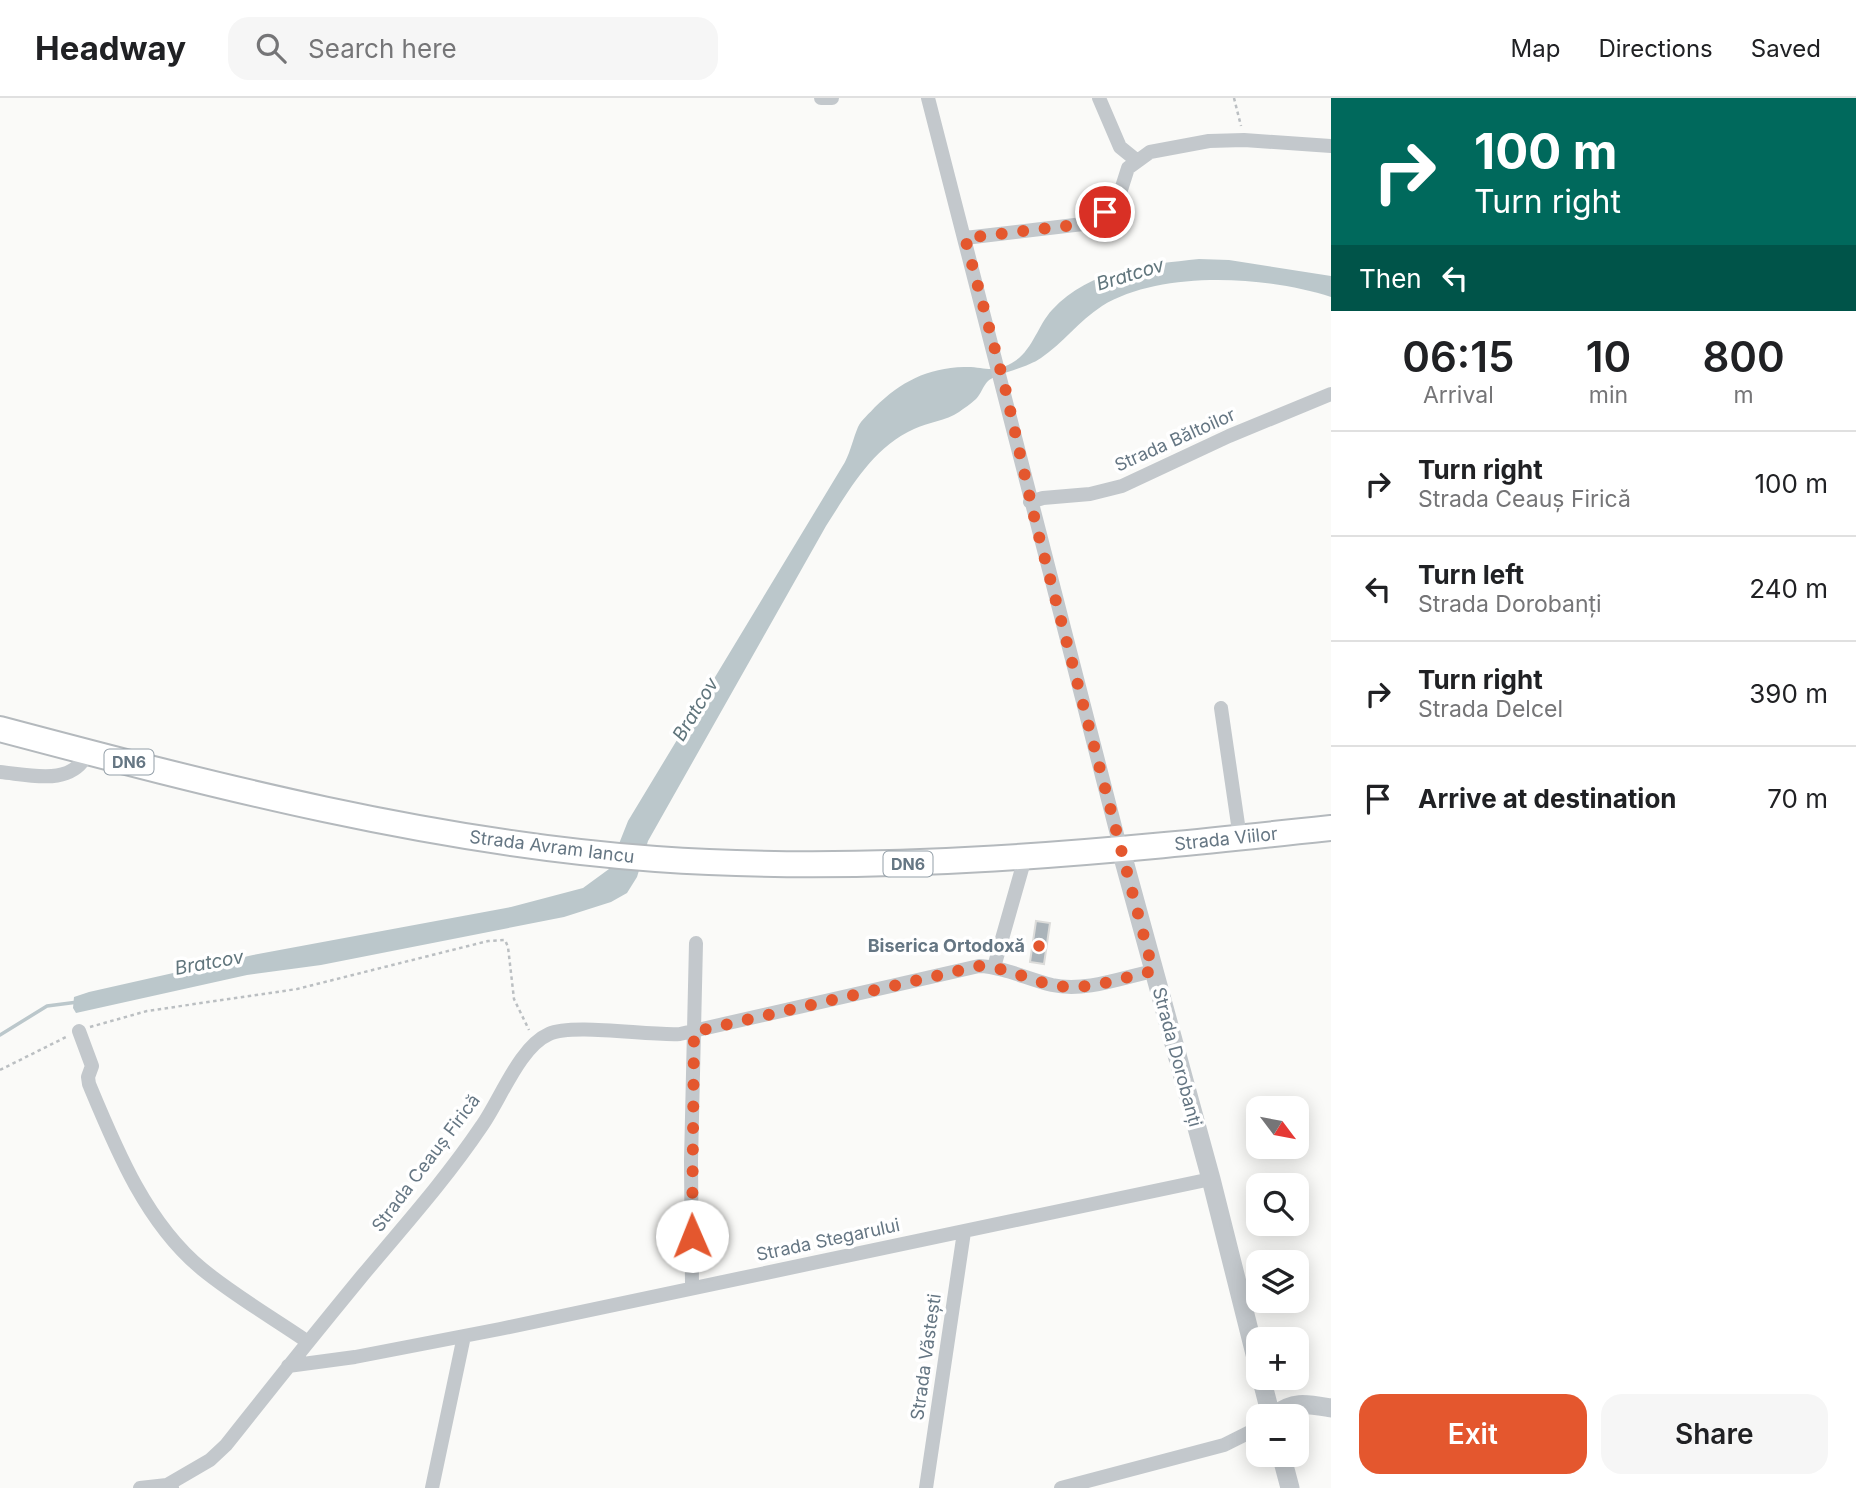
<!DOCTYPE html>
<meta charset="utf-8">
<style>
:root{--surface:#fff;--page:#f6f6f6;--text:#202124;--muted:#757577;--line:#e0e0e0;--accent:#e4572e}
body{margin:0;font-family:Inter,sans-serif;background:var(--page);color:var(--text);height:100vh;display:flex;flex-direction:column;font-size:26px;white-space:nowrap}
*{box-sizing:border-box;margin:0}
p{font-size:23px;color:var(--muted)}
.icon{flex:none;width:38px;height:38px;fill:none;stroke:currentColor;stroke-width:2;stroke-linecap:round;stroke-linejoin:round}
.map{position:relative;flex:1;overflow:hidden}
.panel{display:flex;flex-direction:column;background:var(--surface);width:525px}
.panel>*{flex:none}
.top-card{background:#00695c;color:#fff;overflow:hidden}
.needle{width:46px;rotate:122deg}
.controls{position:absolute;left:1246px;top:998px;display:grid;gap:14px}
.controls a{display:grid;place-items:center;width:63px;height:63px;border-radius:14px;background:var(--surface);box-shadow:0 4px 18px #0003;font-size:35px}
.pin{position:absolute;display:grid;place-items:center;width:60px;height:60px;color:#fff;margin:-30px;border:4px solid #fff;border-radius:50%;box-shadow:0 2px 7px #0007}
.me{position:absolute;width:77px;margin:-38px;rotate:359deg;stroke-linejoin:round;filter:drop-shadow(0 0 5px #0008)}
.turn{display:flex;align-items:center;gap:24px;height:147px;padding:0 28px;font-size:32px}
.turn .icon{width:91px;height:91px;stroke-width:2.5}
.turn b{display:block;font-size:49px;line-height:60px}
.then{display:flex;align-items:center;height:66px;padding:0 28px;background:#0003;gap:14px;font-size:26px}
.eta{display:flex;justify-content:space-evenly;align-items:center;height:119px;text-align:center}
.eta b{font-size:42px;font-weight:600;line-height:49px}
.primary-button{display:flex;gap:14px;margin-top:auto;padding:14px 28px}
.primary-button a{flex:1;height:80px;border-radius:21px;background:var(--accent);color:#fff;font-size:28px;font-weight:600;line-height:80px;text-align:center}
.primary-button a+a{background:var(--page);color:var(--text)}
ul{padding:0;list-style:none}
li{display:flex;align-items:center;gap:21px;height:105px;padding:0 28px;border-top:2px solid var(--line)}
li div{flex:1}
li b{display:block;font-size:26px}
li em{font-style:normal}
header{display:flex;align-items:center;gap:42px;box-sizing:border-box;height:98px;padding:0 35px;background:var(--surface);border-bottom:2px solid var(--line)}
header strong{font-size:33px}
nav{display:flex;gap:38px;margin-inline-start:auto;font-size:24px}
.search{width:490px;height:63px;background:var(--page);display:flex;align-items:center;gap:18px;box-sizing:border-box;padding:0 24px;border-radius:21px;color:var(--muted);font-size:26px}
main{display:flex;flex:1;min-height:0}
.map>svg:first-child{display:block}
.water{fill:#bbc7cb}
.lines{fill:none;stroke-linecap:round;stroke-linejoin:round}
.stream{stroke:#bbc7cb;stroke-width:3.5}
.building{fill:#aab3b9;stroke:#dcdcda;stroke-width:2}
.trunk-casing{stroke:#b4b9bd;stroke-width:28}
.path{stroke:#bbbfc2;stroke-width:2.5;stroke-dasharray:3.5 3.5;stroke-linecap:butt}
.minor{stroke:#c3c8cc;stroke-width:14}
.tertiary{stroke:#c3c8cc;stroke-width:19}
.trunk{stroke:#fff;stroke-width:24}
.route{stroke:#e4572e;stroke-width:12;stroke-dasharray:0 21.6}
.poi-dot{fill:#e4572e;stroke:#fff;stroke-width:2.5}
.labels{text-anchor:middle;stroke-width:7;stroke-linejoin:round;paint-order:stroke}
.shield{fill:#fff;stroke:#939fa8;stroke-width:2}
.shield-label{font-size:16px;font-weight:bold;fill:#657683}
.street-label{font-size:18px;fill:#657683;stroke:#fff}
.poi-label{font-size:18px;font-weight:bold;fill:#657683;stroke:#fff;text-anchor:end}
.water-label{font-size:19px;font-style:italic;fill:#60757c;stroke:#fff}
</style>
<header>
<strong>Headway</strong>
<div class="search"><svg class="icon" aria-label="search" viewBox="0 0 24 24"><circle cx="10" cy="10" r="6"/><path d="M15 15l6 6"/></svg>Search here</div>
<nav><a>Map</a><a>Directions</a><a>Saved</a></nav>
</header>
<main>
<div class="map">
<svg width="1331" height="1390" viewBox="0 0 1331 1390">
<rect width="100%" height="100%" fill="#fafaf8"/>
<path class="water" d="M1199,161L1229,162L1331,178V199C1267,178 1161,172 1102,208C1079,223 1063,245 1041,260C1027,270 995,276 988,283C983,288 981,296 976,301C971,306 964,310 959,314C946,323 928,324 914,331C872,350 850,391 826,428L648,743L637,779L627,795L611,804L564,819L321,867L247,877L76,915L73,910L74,899L89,894L253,857L511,809L583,790L609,771L628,723L845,364C851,352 853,341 858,329C861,322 870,315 875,309C901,284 927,270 964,269C985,268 993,277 1015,263C1033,251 1038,227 1052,212C1091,170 1146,167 1199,161Z"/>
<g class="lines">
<path class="stream" d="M0,937L47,908L78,904"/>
</g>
<path class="building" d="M1036,823L1050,825L1044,866L1030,864Z"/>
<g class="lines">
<g class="trunk-casing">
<path id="trunk" d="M0,631C215,688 433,745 656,761C882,777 1106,754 1331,730"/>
</g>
<path class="path" d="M1234,0L1241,28
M90,929L147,913L297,891L488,843L505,842L508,849L514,901L529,932
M0,972L68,938"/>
<path class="minor" d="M821,0H832
M928,0L1121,752
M1099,0L1120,49L1136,62
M965,140L1083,126L1105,114L1121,92L1128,70L1150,54L1209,43L1244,42L1331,48
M1030,404L1043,400L1090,396L1122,388L1229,338L1331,296
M1221,610L1240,740
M0,674C31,677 73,689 88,654
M994,869L1025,760
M79,933L92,968L88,979L89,986C116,1051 146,1125 202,1171C235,1198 273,1220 308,1244
M692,1188L691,1063L696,845
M288,1268L355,1259L500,1231L1211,1081
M167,1387L210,1362L226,1347C271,1290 316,1234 362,1178C403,1129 446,1081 481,1029C500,1003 519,949 549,936C573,925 649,938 680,936L979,868C1004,869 1027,881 1052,887C1085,894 1121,880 1153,873
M140,1390L167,1387L172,1390
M432,1390L464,1238
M926,1390L964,1134
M1061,1390L1224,1347L1258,1330"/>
<path class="tertiary" d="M1121,752L1211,1081L1258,1268
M1261,1279L1271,1318
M1274,1318C1293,1302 1308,1306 1331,1310
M1281,1356L1290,1390"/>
<use href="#trunk" class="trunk"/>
</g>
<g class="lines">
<path class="route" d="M692,1138L694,934L979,868C1004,869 1027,881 1052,887C1085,894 1121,880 1153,873L1036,427L1004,285L965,140L1083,126L1105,114"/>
</g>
<circle class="poi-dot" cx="1039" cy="848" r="7"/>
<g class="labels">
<g class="shield">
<rect x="104.5" y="651.5" width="49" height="25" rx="5"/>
<rect x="883.5" y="753.5" width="49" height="25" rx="5"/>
</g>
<g class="shield-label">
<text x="129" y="670">DN6</text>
<text x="908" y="772">DN6</text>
</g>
<g class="street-label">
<text transform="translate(1175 342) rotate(-24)" y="6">Strada Băltoilor</text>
<text transform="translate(1226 741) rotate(-6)" y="6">Strada Viilor</text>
<text transform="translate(552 749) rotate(7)" y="6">Strada Avram Iancu</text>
<text transform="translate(1177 959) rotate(75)" y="6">Strada Dorobanți</text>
<text transform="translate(426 1065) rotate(-53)" y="6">Strada Ceauș Firică</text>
<text transform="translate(828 1142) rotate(-12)" y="6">Strada Stegarului</text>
<text transform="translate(926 1259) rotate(-82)" y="6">Strada Văstești</text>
</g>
<g class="poi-label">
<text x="1025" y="854">Biserica Ortodoxă</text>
</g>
<g class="water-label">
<text transform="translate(1130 176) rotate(-17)" y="7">Bratcov</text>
<text transform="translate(695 611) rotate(-59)" y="7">Bratcov</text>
<text transform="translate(209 864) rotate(-10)" y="7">Bratcov</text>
</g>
</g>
</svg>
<div class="controls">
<a><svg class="needle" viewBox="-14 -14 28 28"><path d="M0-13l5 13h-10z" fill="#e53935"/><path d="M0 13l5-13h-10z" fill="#757577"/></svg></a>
<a><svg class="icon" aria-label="search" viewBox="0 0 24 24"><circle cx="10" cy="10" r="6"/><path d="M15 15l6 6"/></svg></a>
<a><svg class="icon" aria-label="layers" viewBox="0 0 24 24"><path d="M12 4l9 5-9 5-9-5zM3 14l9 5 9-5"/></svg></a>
<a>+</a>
<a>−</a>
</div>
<div class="pin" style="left:1105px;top:114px;background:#d93025"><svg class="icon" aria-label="arrive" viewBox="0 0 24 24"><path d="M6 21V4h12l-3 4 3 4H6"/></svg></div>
<svg class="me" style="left:692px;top:1138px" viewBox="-20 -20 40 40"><circle r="19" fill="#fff"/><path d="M0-13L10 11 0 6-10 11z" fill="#e4572e"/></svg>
</div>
<section class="panel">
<div class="top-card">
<div class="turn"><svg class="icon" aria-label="right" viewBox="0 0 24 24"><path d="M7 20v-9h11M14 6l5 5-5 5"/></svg><div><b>100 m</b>Turn right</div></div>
<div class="then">Then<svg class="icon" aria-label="left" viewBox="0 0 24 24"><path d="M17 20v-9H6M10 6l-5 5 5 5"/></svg></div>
</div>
<div class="eta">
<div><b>06:15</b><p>Arrival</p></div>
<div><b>10</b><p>min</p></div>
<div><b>800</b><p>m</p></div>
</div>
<ul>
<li><svg class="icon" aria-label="right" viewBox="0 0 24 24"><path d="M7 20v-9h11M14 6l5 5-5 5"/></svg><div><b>Turn right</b><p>Strada Ceauș Firică</p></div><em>100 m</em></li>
<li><svg class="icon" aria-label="left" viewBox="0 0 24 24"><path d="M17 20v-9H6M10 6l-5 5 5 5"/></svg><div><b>Turn left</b><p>Strada Dorobanți</p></div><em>240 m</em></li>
<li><svg class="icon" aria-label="right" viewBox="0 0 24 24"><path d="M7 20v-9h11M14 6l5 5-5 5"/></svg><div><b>Turn right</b><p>Strada Delcel</p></div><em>390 m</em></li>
<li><svg class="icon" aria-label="arrive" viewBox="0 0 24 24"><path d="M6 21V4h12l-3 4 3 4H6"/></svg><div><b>Arrive at destination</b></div><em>70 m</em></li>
</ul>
<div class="primary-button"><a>Exit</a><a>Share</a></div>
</section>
</main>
